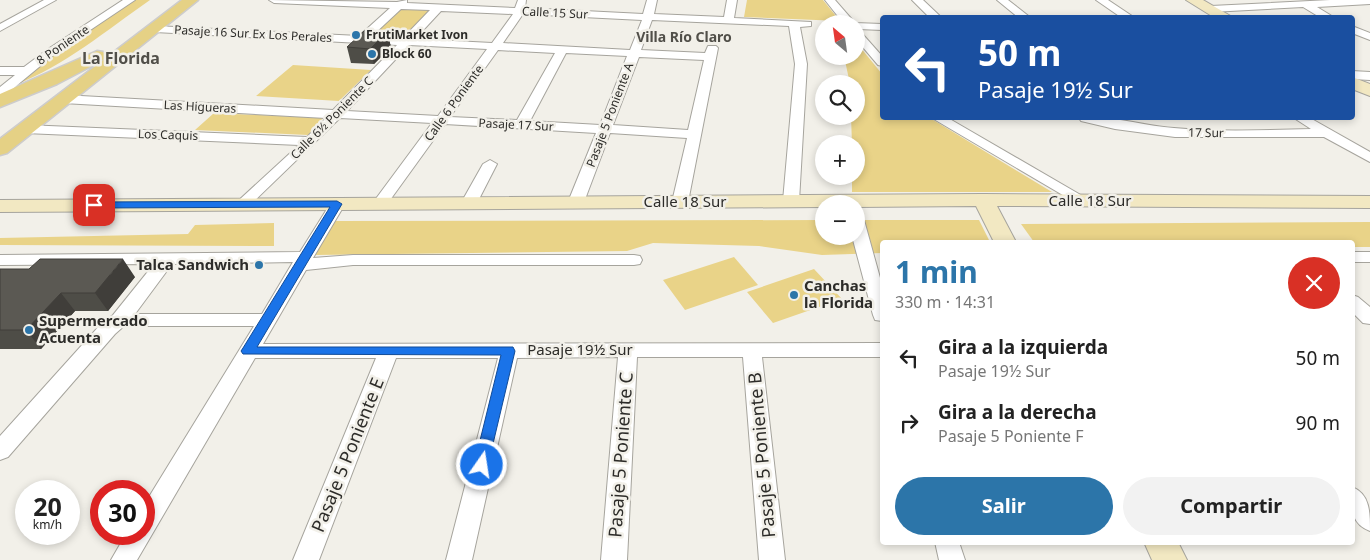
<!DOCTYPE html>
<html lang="es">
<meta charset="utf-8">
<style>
:root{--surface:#fff;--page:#f2f2f2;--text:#222;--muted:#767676;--accent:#2c75a9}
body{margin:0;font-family:"Noto Sans",sans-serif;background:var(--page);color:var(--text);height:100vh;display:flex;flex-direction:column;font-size:19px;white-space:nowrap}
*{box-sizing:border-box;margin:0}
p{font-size:16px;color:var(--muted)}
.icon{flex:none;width:28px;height:28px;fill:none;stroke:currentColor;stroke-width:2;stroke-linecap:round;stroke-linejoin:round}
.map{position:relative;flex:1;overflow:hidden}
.sheet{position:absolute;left:880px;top:240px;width:475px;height:305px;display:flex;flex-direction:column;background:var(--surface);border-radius:5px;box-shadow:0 2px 8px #0003}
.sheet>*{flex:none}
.hud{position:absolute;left:880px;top:15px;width:475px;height:105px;border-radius:5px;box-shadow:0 2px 8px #0003;background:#1a4fa0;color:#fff;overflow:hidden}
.needle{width:32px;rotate:331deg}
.tools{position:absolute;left:815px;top:15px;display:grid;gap:10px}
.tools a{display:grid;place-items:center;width:50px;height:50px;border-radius:50%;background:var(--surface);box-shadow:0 2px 8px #0003;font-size:25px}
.speed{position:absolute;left:15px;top:480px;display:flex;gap:10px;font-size:25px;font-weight:700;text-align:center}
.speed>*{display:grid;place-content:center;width:65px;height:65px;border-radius:50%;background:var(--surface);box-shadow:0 2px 8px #0003;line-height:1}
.speed small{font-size:12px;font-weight:400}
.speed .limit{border:8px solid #d22;background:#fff;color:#111}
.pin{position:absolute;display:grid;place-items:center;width:42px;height:42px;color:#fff;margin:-21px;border-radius:10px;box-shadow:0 2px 8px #0006}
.me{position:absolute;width:55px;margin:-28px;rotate:13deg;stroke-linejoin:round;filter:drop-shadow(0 0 4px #0008)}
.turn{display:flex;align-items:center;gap:18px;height:105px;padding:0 15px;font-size:22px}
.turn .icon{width:65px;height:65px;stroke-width:2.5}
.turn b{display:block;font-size:35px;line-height:42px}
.round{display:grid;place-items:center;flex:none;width:52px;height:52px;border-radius:26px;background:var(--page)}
.headline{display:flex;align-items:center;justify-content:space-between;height:85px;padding:0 15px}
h1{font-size:30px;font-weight:700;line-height:38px;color:var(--accent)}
.cta{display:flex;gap:10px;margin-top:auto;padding:10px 15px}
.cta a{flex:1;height:58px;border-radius:30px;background:var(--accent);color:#fff;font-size:20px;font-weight:700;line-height:58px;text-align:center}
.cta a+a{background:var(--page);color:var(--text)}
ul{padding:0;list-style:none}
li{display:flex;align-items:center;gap:15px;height:65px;padding:0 15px}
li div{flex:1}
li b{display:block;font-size:19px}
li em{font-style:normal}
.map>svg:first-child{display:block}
.green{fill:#e9d388}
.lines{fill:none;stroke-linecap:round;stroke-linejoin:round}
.street-casing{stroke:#a6a49d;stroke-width:2}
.secondary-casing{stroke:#a6a49d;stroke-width:2}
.primary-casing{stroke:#cdcccc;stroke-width:3}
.street{fill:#fff;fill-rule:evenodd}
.secondary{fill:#f2e8c2;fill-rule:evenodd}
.primary{fill:#e5d185;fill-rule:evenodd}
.wall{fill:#4e4d47}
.shaded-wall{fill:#403e3a}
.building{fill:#5b5953;stroke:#403e3a}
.route{fill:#1a73e8;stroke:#114b97}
.poi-dot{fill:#2c75a9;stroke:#f2f0e9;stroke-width:2}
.labels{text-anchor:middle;stroke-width:5;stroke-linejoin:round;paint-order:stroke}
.far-street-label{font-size:12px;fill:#2d2c29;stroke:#f2f0e9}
.far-poi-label{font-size:12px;font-weight:bold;fill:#2d2c29;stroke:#f2f0e9;text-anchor:start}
.far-neighbourhood-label{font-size:14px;font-weight:bold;fill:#514f49;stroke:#f2f0e9}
.street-label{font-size:15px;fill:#2d2c29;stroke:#f2f0e9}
.poi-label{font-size:15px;font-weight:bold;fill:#2d2c29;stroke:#f2f0e9;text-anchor:start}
.far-district-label{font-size:16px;font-weight:bold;fill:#514f49;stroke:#f2f0e9}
.near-street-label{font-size:18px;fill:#2d2c29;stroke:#f2f0e9}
</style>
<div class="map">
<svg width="1370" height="560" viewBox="0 0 1370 560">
<rect width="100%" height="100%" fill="#f2f0e9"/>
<path class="green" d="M133,0H150C107,30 64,66 15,85L31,69Z
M747,0H823L840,21L744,17Z
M400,8L434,9L404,40L368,38Z
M856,42L882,74V118H930L1052,192H852V176H856V144H852L851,116H856V84H850L844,56H856Z
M293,65L371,70L339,101L256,96Z
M214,113L323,118L308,135L195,130Z
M824,220V236H856V220H979L990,242H882V253L822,255L759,246L653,243L627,251L314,255L335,221Z
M1370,222V247H1353L1352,242H1034L1021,224Z
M274,223V246L0,245V238L188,234L195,225Z
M734,257L758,285L685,310L663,280Z
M814,269L842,299L773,323L747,292Z"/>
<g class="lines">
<g class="street-casing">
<path id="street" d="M44,0H56L0,31V24Z
M123,0H135L56,53L4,96L0,97V87L15,75H0V67H24L48,49Z
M269,0L397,2L407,0V3L515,8L518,0H526L525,8L643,14L647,0H657L654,14L724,17L727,0H737L734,18L811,22V26L800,27L807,64L799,201L791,206L783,201L795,64L789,26L652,20L641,50L705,53L708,46H716L718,48L688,202L680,207L672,202L687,138L610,133L584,202L576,207L568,202L596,133L445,124L385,207L380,209L372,204L432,123L340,118L248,207L243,209L235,204L238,201L299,145L25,133L18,129L25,125L307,137L326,118L63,103L57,99L63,95L333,110L397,45L155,32L150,29L155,26L359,36L390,8L274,3ZM401,9L430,10L403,38L371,37ZM441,11L513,14L492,43L415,39ZM523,14L642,20L630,50L503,43ZM409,45L487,49L438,116L347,111ZM498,50L555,53L517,120L450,117ZM566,53L627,56L600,125L530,121ZM639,57L704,60L688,130L613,125Z
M825,0H835L855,23L882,24V30L858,29L882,56V66L878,65L856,39V24H844Z
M912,0H923L942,18H930Z
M997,0H1008L1031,18H1019Z
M1096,0H1108L1135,18H1122Z
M1330,0H1370V4L1317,7L1335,18H1321L1303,7L1211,12L1206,9L1211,6Z
M1352,26L1370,33V40L1352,33Z
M1352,71L1370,72V80L1352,79Z
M932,118H948L1091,201L1088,204H1078Z
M1079,118C1106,114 1145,126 1174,128C1219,132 1265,130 1311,129L1294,118H1310L1370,152V162L1324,137H1175L1115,129L1081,121Z
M490,160L497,164L477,203L474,206H464L461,203L483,164Z
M337,199L345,204L313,258L353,255H634L640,256L642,260L640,264L634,265H353L306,270L263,344L882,343V357H762L785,560H759L743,357H637L627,560H601L618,357L517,358L472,560H446L498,358H396L319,560H293L376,358H255L137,560H111L126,534H144V505L254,326H124L115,334L8,457L0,460V436L101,324L113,315L154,264L0,265V255L300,252L332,201ZM293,262L262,314H135L172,264Z
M856,215L864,220L882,285V321L875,320L873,315L852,236H856Z
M1352,252H1370V262H1352Z
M1352,295L1358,297L1370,307V324L1363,323L1352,312Z
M1352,487C1370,494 1370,512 1370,531C1349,523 1352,506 1352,487Z
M935,542H959L965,560H939Z"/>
</g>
<g class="secondary-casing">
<path id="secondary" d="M1186,0H1203L1234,18H1215Z
M1352,77L1370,84V96L1352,89Z
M983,194L1370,196V208L997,206L1016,242H994L976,206L856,207V204H824V207L0,212V200Z
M1144,542H1178L1187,560H1152Z"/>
</g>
<g class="primary-casing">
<path id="primary" d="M182,0H198L7,153L0,155V139Z
M97,51L103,52L106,56L103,60L57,84L0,107V94Z"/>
</g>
<use href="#street" class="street"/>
<use href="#secondary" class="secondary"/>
<use href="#primary" class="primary"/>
</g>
<path class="wall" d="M387,32L391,47L374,64L351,63L347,47Z
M0,269H29L135,277L108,311H75L41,349H0Z"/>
<path class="shaded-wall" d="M387,32L391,47L374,64L370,49Z
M123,259L135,277L108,311L95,293Z
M61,293L75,311L41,349L26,330Z"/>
<path class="building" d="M365,30L387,32L370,49L347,47Z
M40,259H123L95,293H61L26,330H0V269H29Z"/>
<path class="route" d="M337,201L342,204L257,347H513L515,351L487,469L482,471L476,469L474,465L501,355L243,354L241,351L243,348L330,207L94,208L89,205L94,202Z"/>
<g class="poi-dot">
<circle cx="356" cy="35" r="5"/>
<circle cx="372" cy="54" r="5"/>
<circle cx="259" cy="265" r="5"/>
<circle cx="794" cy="295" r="5"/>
<circle cx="29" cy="330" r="5"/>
</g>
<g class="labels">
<g class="far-street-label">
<text transform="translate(555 13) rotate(3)" y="4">Calle 15 Sur</text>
<text transform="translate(253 34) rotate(3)" y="4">Pasaje 16 Sur Ex Los Perales</text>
<text transform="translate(63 45) rotate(-34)" y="4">8 Poniente</text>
<text transform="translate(454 103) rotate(-54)" y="4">Calle 6 Poniente</text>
<text transform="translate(200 107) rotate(3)" y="4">Las Higueras</text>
<text transform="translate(610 115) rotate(-69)" y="4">Pasaje 5 Poniente A</text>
<text transform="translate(332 118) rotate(-45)" y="4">Calle 6½ Poniente C</text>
<text transform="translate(516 125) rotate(3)" y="4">Pasaje 17 Sur</text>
<text transform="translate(1206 133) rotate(1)" y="4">17 Sur</text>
<text transform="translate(168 135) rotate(2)" y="4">Los Caquis</text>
</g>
<g class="far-poi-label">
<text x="366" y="39">FrutiMarket Ivon</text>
<text x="382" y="58">Block 60</text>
</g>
<g class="far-neighbourhood-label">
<text x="684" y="42">Villa Río Claro</text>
</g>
<g class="street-label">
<text x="1090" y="206">Calle 18 Sur</text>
<text x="685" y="207">Calle 18 Sur</text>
<text x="580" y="355">Pasaje 19½ Sur</text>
</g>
<g class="poi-label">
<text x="249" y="270" text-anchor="end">Talca Sandwich</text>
<text x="804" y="291">Canchas<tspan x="804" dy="17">la Florida</tspan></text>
<text x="39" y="326">Supermercado<tspan x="39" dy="17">Acuenta</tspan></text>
</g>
<g class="far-district-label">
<text x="121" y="64">La Florida</text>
</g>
<g class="near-street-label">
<text transform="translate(348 455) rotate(-68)" y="6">Pasaje 5 Poniente E</text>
<text transform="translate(621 455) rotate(-86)" y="6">Pasaje 5 Poniente C</text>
<text transform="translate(762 455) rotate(-95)" y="6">Pasaje 5 Poniente B</text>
</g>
</g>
</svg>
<div class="tools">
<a><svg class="needle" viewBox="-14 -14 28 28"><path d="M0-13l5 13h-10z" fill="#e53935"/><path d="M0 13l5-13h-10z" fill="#767676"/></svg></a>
<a><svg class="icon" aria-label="search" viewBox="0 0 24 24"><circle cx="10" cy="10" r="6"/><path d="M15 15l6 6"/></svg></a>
<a>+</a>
<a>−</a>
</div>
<div class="speed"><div>20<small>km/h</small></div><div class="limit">30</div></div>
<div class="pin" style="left:94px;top:205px;background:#d93025"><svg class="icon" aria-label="arrive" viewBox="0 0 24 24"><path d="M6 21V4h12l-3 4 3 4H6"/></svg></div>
<svg class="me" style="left:482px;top:465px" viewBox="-20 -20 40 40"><circle r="17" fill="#1a73e8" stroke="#fff" stroke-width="3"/><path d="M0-11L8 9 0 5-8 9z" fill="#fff"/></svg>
<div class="hud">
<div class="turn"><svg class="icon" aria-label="left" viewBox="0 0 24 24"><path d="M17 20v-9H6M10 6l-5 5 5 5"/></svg><div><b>50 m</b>Pasaje 19½ Sur</div></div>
</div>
<section class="sheet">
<div class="headline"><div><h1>1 min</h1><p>330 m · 14:31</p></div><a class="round" style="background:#d93025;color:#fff"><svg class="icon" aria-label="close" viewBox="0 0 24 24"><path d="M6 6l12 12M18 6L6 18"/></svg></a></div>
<ul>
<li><svg class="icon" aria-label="left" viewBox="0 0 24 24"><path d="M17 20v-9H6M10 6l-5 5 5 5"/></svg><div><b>Gira a la izquierda</b><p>Pasaje 19½ Sur</p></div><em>50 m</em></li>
<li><svg class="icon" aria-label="right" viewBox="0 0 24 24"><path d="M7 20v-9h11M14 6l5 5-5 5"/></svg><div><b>Gira a la derecha</b><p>Pasaje 5 Poniente F</p></div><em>90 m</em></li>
</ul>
<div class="cta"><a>Salir</a><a>Compartir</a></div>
</section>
</div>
